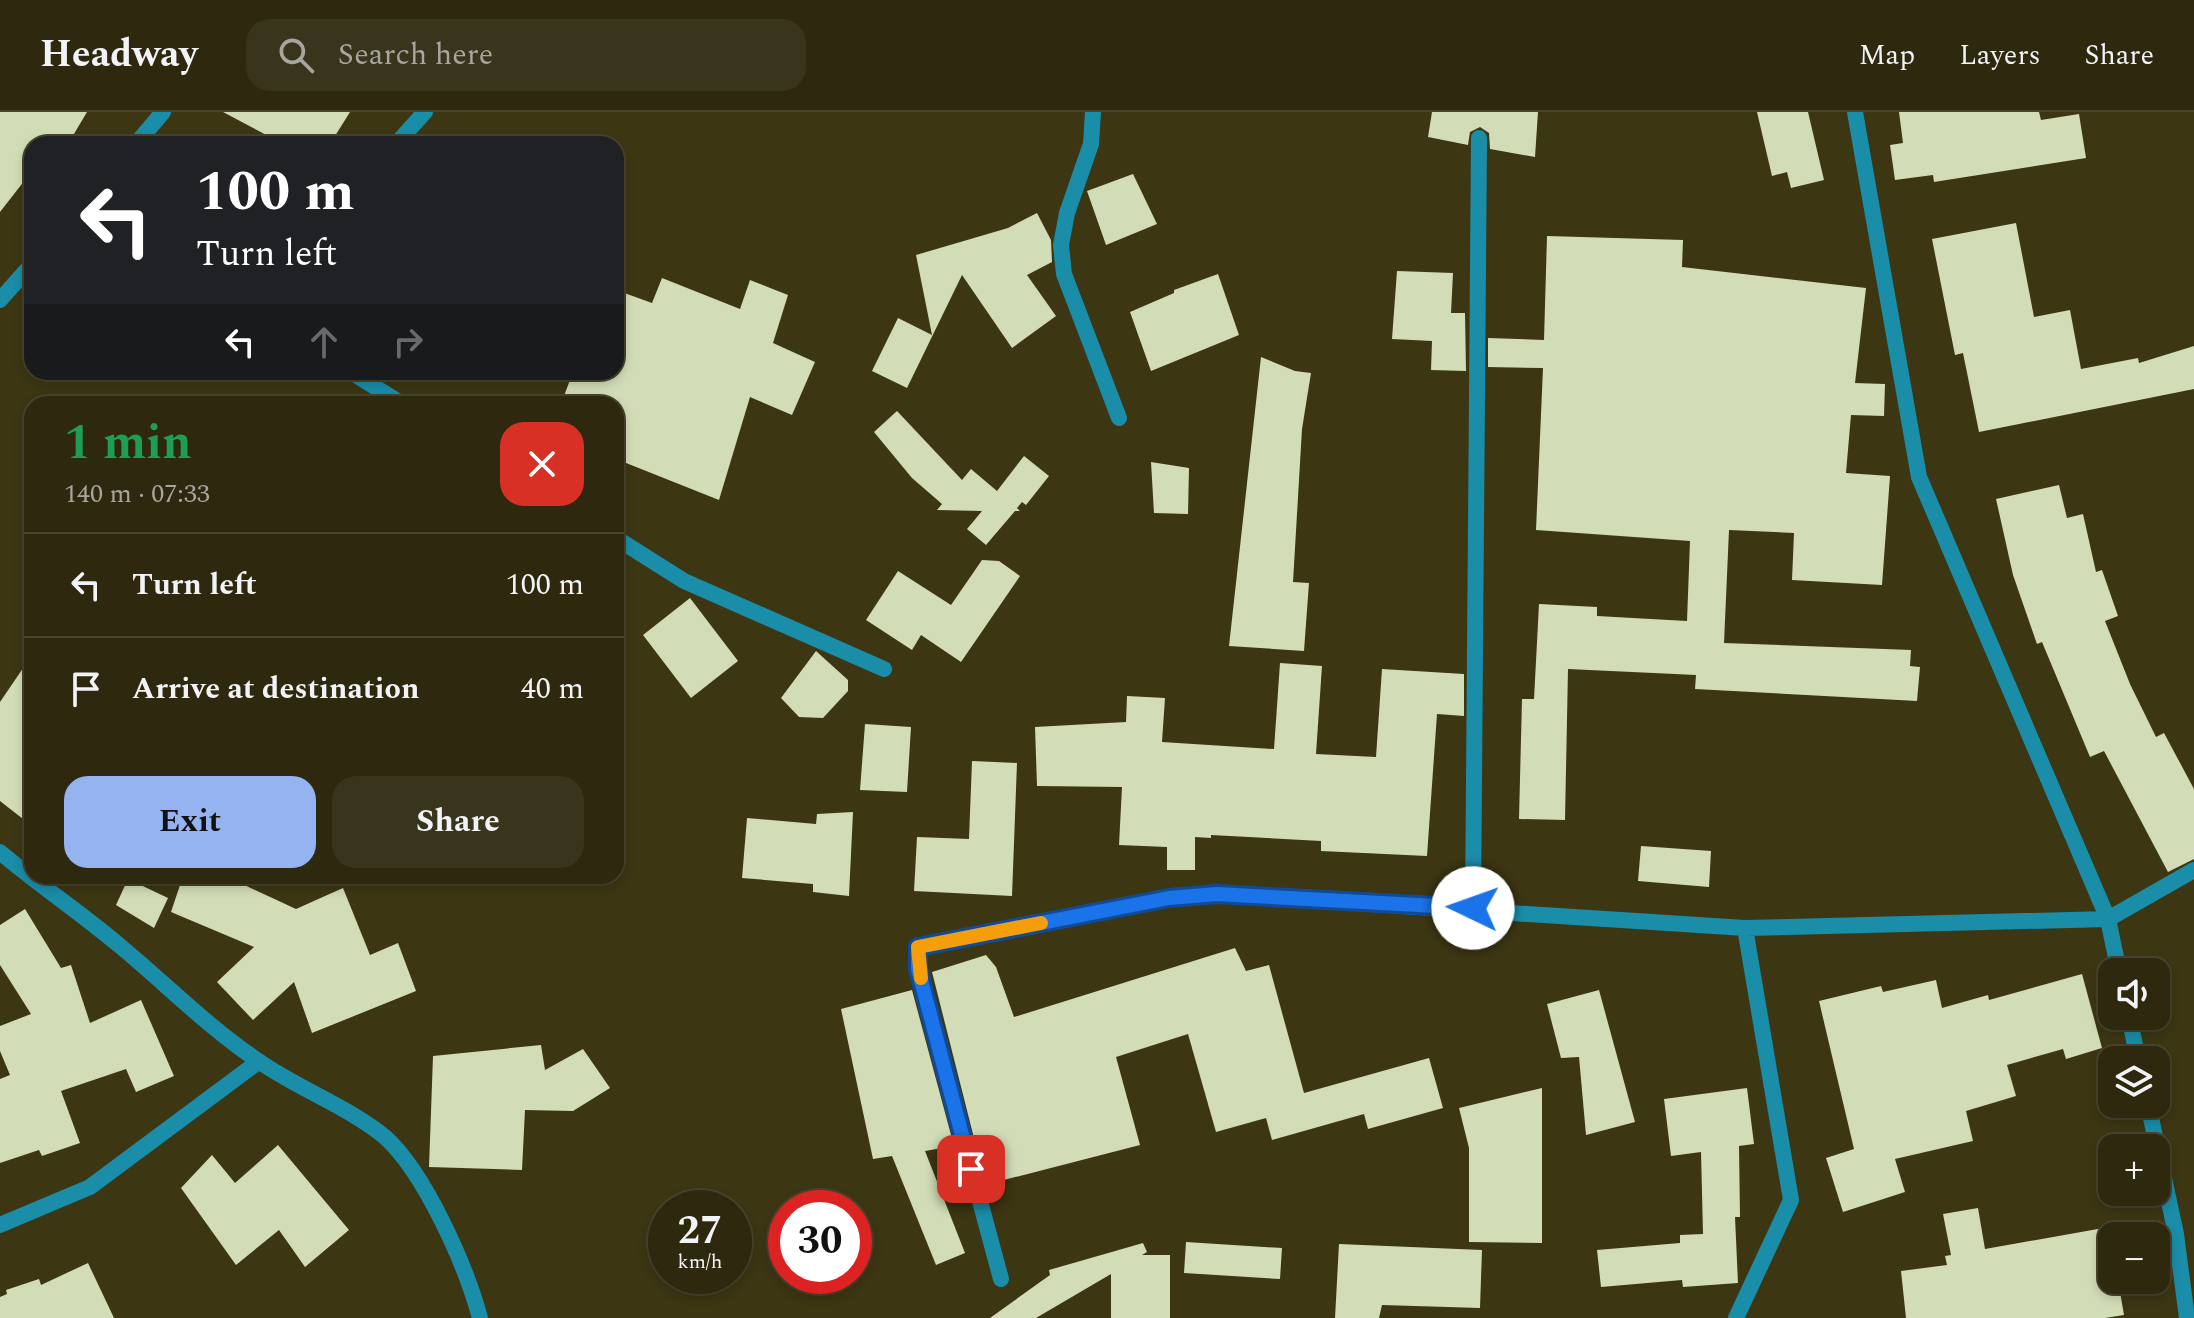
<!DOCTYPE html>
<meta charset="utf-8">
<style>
:root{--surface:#2d280e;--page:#39341c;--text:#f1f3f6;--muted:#a7a69e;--line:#48442e;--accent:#95b2f1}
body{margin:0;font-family:Spectral,serif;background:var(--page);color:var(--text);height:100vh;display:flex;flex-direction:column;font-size:30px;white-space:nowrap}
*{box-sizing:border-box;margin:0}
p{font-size:26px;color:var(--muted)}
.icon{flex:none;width:44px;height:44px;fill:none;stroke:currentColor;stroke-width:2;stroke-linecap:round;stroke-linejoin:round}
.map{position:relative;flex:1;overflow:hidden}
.drawer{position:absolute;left:24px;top:284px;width:600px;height:488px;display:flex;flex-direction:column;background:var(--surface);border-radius:24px;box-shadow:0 4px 12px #0003,0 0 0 2px var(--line)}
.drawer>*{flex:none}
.top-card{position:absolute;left:24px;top:24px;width:600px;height:244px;border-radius:24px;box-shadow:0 4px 12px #0003,0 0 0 2px var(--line);background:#202124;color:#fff;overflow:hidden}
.tools{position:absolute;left:2098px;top:846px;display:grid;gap:16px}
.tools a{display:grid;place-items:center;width:72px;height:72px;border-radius:16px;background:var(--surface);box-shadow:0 4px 12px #0003,0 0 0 2px var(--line);font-size:40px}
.speed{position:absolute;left:648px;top:1078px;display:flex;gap:16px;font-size:40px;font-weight:700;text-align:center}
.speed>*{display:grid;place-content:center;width:104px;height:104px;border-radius:50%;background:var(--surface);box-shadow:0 4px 12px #0003,0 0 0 2px var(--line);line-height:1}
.speed small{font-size:20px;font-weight:400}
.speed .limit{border:12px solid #d22;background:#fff;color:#111}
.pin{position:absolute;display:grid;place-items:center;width:68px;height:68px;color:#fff;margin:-34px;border-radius:16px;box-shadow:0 4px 12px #0006}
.me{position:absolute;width:88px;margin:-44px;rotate:273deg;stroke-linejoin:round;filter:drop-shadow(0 0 6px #0008)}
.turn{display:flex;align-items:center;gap:28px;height:168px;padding:0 40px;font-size:36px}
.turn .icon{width:104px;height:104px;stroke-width:2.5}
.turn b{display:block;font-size:56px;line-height:68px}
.lanes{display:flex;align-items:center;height:76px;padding:0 40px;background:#0003;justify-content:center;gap:40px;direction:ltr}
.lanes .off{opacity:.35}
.round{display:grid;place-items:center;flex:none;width:84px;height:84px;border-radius:24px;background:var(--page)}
.overview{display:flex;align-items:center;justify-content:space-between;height:136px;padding:0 40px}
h1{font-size:48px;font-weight:700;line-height:60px;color:#1e9e55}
.button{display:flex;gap:16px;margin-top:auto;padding:16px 40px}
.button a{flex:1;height:92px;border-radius:24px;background:var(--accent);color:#111;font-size:32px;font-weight:700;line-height:92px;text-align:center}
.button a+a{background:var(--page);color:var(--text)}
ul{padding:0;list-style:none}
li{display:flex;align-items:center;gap:24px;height:104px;padding:0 40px;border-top:2px solid var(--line)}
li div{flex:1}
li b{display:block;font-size:30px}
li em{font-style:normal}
header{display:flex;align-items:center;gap:48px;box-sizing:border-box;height:112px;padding:0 40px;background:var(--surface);border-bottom:2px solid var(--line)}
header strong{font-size:38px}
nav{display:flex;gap:44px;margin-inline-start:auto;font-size:28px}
.search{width:560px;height:72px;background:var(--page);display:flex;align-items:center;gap:20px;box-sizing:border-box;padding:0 28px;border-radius:24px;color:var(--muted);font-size:30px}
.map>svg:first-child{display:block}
.building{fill:#d2dcb6}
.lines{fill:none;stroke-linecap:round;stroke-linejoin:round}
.minor{stroke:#1a8da9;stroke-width:16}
.route-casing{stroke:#114b97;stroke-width:20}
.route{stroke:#1a73e8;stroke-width:14}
.slow{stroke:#f59e0b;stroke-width:14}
</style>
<header>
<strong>Headway</strong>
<div class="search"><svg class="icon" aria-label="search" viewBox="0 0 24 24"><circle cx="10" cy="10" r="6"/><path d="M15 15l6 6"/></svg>Search here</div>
<nav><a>Map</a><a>Layers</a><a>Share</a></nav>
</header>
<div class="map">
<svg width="2194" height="1206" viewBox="0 0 2194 1206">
<rect width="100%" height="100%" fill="#3c3613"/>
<path class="building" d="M0,0H87L68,32H32V59L0,100Z
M223,0H350L330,32H283Z
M1432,0H1538L1535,45L1490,37L1489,21L1480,15L1470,20L1468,33L1428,25Z
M1757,0H1808L1824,68L1791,76L1787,60L1772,64Z
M1899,0H2039L2041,8L2079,2L2086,46L1934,70L1933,63L1895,68L1890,33L1903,31Z
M1133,62L1157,112L1106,133L1087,79Z
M1037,101L1051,128L1052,150L1027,163L1056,204L1012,236L962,163L907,276L872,259L898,206L932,223L916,143L1008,116Z
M2016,111L2034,205L2070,198L2081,257L2138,246L2139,251L2194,234V277L1979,320L1963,241L1955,243L1932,127Z
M1547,124L1683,128L1682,155L1866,176L1855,271L1885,272L1884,304L1851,303L1846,361L1890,364L1882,473L1792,468L1794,421L1729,418L1724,531L1911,538L1910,554L1920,555L1917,589L1695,577L1696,563L1568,557L1565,708L1519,707L1522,587H1534L1539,492L1597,495V504L1687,509L1690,429L1536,418L1543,256L1488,255V226L1544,228Z
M1397,159L1453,161L1451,201H1465L1466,259L1431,258L1432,229L1392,227Z
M1218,162L1239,223L1151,259L1130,200L1174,181V178Z
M662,166L740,197L750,168L788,183L773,231L815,250L792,303L750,285L719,388L616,347V292H561L573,260H616V178L652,191Z
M1261,245L1295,259L1311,261L1302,317L1293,470L1309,471L1304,539L1229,534Z
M897,299L962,368L971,357L997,379L1024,344L1049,364L1026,393L1022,390L1017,396L1020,399H1015L986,433L967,417L982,399L937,398L942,392L912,366L874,320Z
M1151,350L1189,356L1188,402L1154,401Z
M2059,373L2067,406L2083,402L2096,460L2102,458L2118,504L2105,509L2130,572L2156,625L2164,621L2194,677V747L2168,760L2104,639L2090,645L2042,530L2037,532L2013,463L1996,387Z
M982,448L999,449L1020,464L961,550L921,523L912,538L866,508L898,459L951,493Z
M690,486L738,549L691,586L643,523Z
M816,539L848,568V579L823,606L799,605L781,586Z
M32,543V714L0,689V590Z
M1280,551L1322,554L1316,642L1376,645L1382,557L1464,562V604L1437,602L1427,744L1321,739V729L1211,723V726L1195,725V758H1167V735L1119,733L1122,675L1037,674L1035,615L1126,610L1127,584L1165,586L1162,630L1274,637Z
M865,612L911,615L907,680L860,678Z
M972,649L1017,651L1012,784L914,779L917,725L969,727Z
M853,700L849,784L813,780V772L742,766L747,706L816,712L817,702Z
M1641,734L1711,739L1709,775L1638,769Z
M183,764H225L296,797L343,776L370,843L398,831L416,879L312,921L294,870L253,908L217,870L254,835L171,800Z
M128,767L168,786L154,816L116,793Z
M25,797L61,856L71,853L90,911L141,888L174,964L136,980L126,957L61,979L80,1031L42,1044L39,1038L0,1051V967L10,963L0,939V914L31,902L0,853V813Z
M1235,836L1246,859L1269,853L1304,981L1429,946L1443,996L1368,1017L1364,1002L1272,1028L1266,1006L1216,1020L1188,922L1116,945L1140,1033L1000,1069L989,1028L975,1030L932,860L986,843L996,855L1014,905Z
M2082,862L2102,936L2066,947L2063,937L2007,953L2016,984L1966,999L1973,1029L1895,1047L1905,1080L1843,1100L1826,1046L1854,1037L1819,889L1881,874L1883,880L1936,868L1942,896L1988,883L1989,888Z
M912,878L954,1034L925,1039L965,1141L936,1153L892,1044L873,1047L841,897Z
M1599,878L1635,1010L1586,1023L1579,945L1561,946L1547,892Z
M541,933L545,958L583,937L610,976L573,999L525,998L522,1058L429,1055L433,944Z
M1542,976V1131L1469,1130V1036L1459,996Z
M1747,976L1754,1032L1739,1034L1740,1105H1735L1738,1171L1683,1175L1682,1168L1601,1175L1597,1138L1680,1131V1123L1703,1122L1701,1040L1671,1044L1664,987Z
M278,1033L349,1118L305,1155L279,1118L236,1153L181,1076L212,1043L235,1071Z
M1978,1096L1985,1137L2109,1115L2112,1168H2118L2124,1203L2105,1206H1906L1901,1159L1947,1153L1945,1144L1951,1143L1943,1102Z
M1186,1130L1282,1136L1280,1167L1184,1161Z
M1143,1131L1147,1140L1142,1143H1170V1206H1111V1162L1036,1206H990L1050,1163L1049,1158Z
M1339,1132L1482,1138L1480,1196L1382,1193L1379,1206H1335Z
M88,1151L114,1206H0V1185L7,1182L6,1178L39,1167L41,1173Z"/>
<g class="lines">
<path class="minor" d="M1093,0L1091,32L1067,101L1061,133L1064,162L1119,306
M1855,0L1919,365L2108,807L2119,860
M136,32L163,0
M396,32L425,0
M0,188L32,152
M351,260L402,292
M616,426L684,469L884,557
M0,740C39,773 81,801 120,834C166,872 210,917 260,950C297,976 352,997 385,1025C425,1061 466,1154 480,1206
M1473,796L1479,26
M2129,904L2138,948
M2148,992L2176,1122L2187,1206
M0,1113L90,1075L258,950
M1001,1167L933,915L918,857V835L1169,786L1217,782L1745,816
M1736,1206L1791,1088L1745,816L2108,807L2194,758"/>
</g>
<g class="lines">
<g class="route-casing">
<path id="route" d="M971,1057L918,857V835L1169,786L1217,782L1473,796"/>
</g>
<use href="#route" class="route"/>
<path class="slow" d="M921,866L918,835L1041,811"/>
</g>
</svg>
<div class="tools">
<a><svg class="icon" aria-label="sound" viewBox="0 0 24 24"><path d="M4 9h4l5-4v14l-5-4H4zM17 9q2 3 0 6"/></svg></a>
<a><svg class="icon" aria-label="layers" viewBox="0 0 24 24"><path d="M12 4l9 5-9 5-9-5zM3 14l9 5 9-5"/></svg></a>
<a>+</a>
<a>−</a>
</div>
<div class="speed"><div>27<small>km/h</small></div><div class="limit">30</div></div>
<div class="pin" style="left:971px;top:1057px;background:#d93025"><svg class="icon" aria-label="arrive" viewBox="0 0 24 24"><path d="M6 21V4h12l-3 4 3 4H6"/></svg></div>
<svg class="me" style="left:1473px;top:796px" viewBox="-20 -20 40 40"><circle r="19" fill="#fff"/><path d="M0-13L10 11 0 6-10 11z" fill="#1a73e8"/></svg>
<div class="top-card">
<div class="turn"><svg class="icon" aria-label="left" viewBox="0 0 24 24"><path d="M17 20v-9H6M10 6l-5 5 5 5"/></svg><div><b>100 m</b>Turn left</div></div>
<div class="lanes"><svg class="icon" aria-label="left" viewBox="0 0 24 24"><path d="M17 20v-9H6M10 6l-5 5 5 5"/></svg><svg class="icon off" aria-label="ahead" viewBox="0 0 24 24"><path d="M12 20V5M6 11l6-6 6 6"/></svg><svg class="icon off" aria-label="right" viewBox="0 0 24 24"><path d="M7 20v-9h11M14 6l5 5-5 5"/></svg></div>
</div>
<section class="drawer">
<div class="overview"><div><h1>1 min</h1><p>140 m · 07:33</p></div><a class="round" style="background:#d93025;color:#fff"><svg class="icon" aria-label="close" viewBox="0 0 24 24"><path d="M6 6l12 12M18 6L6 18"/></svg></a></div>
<ul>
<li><svg class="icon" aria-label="left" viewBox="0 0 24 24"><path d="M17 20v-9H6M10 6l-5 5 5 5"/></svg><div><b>Turn left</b></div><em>100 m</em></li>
<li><svg class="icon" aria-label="arrive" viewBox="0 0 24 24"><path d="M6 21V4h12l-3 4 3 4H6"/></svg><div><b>Arrive at destination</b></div><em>40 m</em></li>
</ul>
<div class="button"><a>Exit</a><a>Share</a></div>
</section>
</div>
